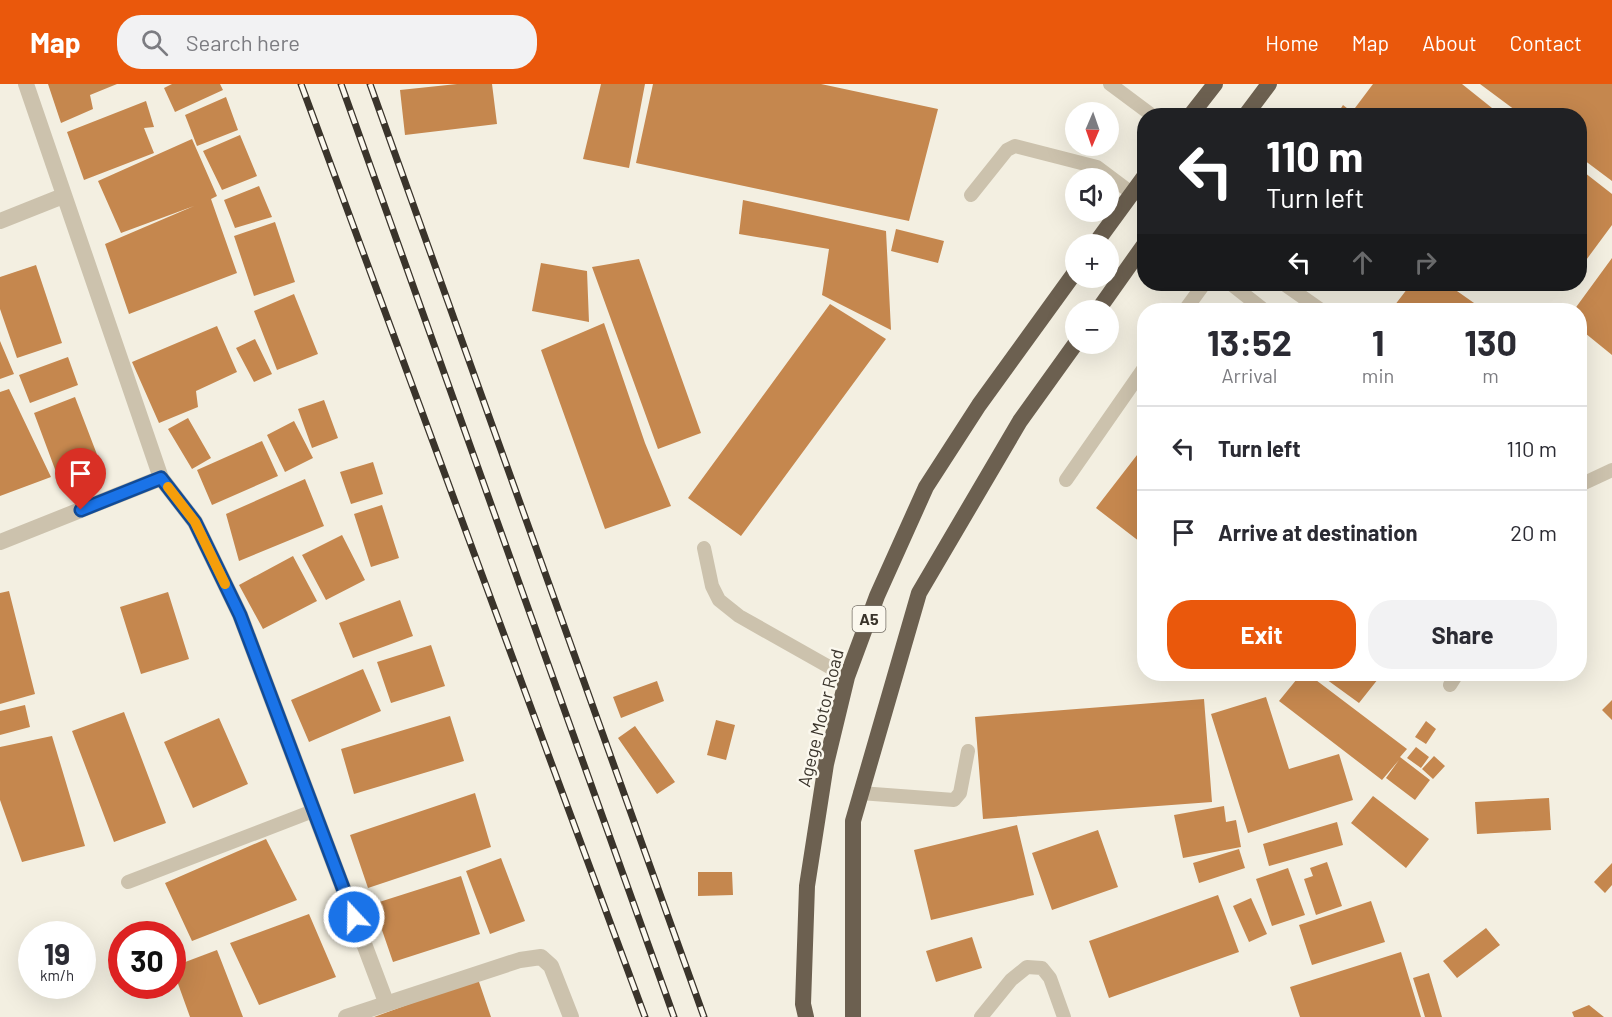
<!DOCTYPE html>
<meta charset="utf-8">
<style>
:root{--surface:#fff;--page:#f2f2f3;--text:#2b2b33;--muted:#7c7c81;--line:#e1e1e2;--accent:#ea580c}
body{margin:0;font-family:Barlow,sans-serif;background:var(--page);color:var(--text);height:100vh;display:flex;flex-direction:column;font-size:22px;white-space:nowrap}
*{box-sizing:border-box;margin:0}
p{font-size:20px;color:var(--muted)}
.icon{flex:none;width:33px;height:33px;fill:none;stroke:currentColor;stroke-width:2;stroke-linecap:round;stroke-linejoin:round}
.map{position:relative;flex:1;overflow:hidden}
.side{position:absolute;left:1137px;top:219px;width:450px;height:378px;display:flex;flex-direction:column;background:var(--surface);border-radius:24px;box-shadow:0 6px 24px #0002}
.side>*{flex:none}
.hud{position:absolute;left:1137px;top:24px;width:450px;height:183px;border-radius:24px;box-shadow:0 6px 24px #0002;background:#202124;color:#fff;overflow:hidden}
.needle{width:39px;rotate:182deg}
.fabs{position:absolute;left:1065px;top:18px;display:grid;gap:12px}
.fabs a{display:grid;place-items:center;width:54px;height:54px;border-radius:50%;background:var(--surface);box-shadow:0 6px 24px #0002;font-size:30px}
.speed{position:absolute;left:18px;top:837px;display:flex;gap:12px;font-size:30px;font-weight:700;text-align:center}
.speed>*{display:grid;place-content:center;width:78px;height:78px;border-radius:50%;background:var(--surface);box-shadow:0 6px 24px #0002;line-height:1}
.speed small{font-size:15px;font-weight:400}
.speed .limit{border:9px solid #d22;background:#fff;color:#111}
.pin{position:absolute;display:grid;place-items:center;width:51px;height:51px;color:#fff;margin:-62px -26px;border-radius:50% 50% 50% 0;rotate:-45deg;box-shadow:0 0 6px #0007}
.pin .icon{rotate:45deg}
.me{position:absolute;width:66px;margin:-33px;rotate:339deg;stroke-linejoin:round;filter:drop-shadow(0 0 4px #0008)}
.turn{display:flex;align-items:center;gap:21px;height:126px;padding:0 30px;font-size:27px}
.turn .icon{width:78px;height:78px;stroke-width:2.5}
.turn b{display:block;font-size:42px;line-height:51px}
.lanes{display:flex;align-items:center;height:57px;padding:0 30px;background:#0003;justify-content:center;gap:30px;direction:ltr}
.lanes .off{opacity:.35}
.eta{display:flex;justify-content:space-evenly;align-items:center;height:102px;text-align:center}
.eta b{font-size:36px;font-weight:700;line-height:42px}
.button{display:flex;gap:12px;margin-top:auto;padding:12px 30px}
.button a{flex:1;height:69px;border-radius:24px;background:var(--accent);color:#fff;font-size:24px;font-weight:700;line-height:69px;text-align:center}
.button a+a{background:var(--page);color:var(--text)}
ul{padding:0;list-style:none}
li{display:flex;align-items:center;gap:18px;height:84px;padding:0 30px;border-top:2px solid var(--line)}
li div{flex:1}
li b{display:block;font-size:22px}
li em{font-style:normal}
header{display:flex;align-items:center;gap:36px;box-sizing:border-box;height:84px;padding:0 30px;background:var(--accent);color:#fff}
header strong{font-size:28px}
nav{display:flex;gap:33px;margin-inline-start:auto;font-size:21px}
.search{width:420px;height:54px;background:var(--page);display:flex;align-items:center;gap:15px;box-sizing:border-box;padding:0 21px;border-radius:24px;color:var(--muted);font-size:22px}
.map>svg:first-child{display:block}
.building{fill:#c5874e}
.lines{fill:none;stroke-linecap:round;stroke-linejoin:round}
.service{stroke:#ccc2ad;stroke-width:14}
.minor{stroke:#ccc2ad;stroke-width:16}
.trunk{stroke:#6c6050;stroke-width:16}
.rail-casing{stroke:#3a342b;stroke-width:7}
.rail{stroke:#fbf8ee;stroke-width:4.5;stroke-dasharray:14;stroke-linecap:butt}
.route-casing{stroke:#114b97;stroke-width:15}
.route{stroke:#1a73e8;stroke-width:10}
.slow{stroke:#f59e0b;stroke-width:10}
.labels{text-anchor:middle;stroke-width:5;stroke-linejoin:round;paint-order:stroke}
.shield{fill:#fbf8ee;stroke:#746f66;stroke-width:1.5}
.shield-label{font-size:16px;font-weight:bold;fill:#3a342b}
.street-label{font-size:18px;fill:#3a342b;stroke:#fbf8ee}
</style>
<header>
<strong>Map</strong>
<div class="search"><svg class="icon" aria-label="search" viewBox="0 0 24 24"><circle cx="10" cy="10" r="6"/><path d="M15 15l6 6"/></svg>Search here</div>
<nav><a>Home</a><a>Map</a><a>About</a><a>Contact</a></nav>
</header>
<div class="map">
<svg width="1612" height="933" viewBox="0 0 1612 933">
<rect width="100%" height="100%" fill="#f3efe1"/>
<path class="building" d="M48,0H117L90,11L93,25L61,39Z
M172,0H220L223,6L175,28L164,4Z
M457,0H492L497,40L405,51L400,6Z
M601,0H645L629,84L583,75Z
M653,0H821L938,25L909,137L636,79Z
M1373,0H1462L1502,32H1365L1355,24Z
M1480,0H1612V97L1580,73V32H1523Z
M226,13L238,46L197,62L185,31Z
M146,17L154,43L144,44L154,69L84,96L67,48Z
M1343,21L1357,32H1336Z
M240,51L257,92L222,106L203,67Z
M192,55L217,112L211,115L237,189L129,230L105,160L194,122L121,149L98,97Z
M1580,85L1612,110V141L1581,183Z
M259,102L272,133L235,144L224,116Z
M743,116L886,147L891,246L822,211L829,165L739,150Z
M275,138L295,198L254,212L234,152Z
M896,145L944,157L938,179L891,167Z
M1612,174V271L1580,245V226H1574Z
M639,175L701,349L658,365L592,183Z
M541,179L587,187L589,238L532,227Z
M36,181L62,259L17,274L0,225V193Z
M1411,200H1447L1484,226H1391Z
M294,210L318,270L277,286L254,227Z
M830,220L886,255L741,452L688,414Z
M604,239L645,359L671,422L605,445L541,266Z
M217,242L237,288L196,307L198,323L159,339L132,278Z
M255,255L272,290L254,298L236,264Z
M0,257L14,290L0,295Z
M68,273L78,301L30,319L19,291Z
M9,305L51,393L0,412V308Z
M75,313L101,381L59,396L34,329Z
M324,316L338,354L312,364L298,325Z
M188,334L211,374L192,385L168,345Z
M294,337L313,374L285,388L267,351Z
M262,357L278,392L212,421L197,386Z
M1144,362V461L1096,424Z
M373,378L383,410L351,420L340,388Z
M305,395L324,442L239,477L226,430Z
M382,421L399,474L371,483L354,430Z
M342,451L365,496L326,516L302,471Z
M293,472L317,517L263,545L239,501Z
M9,507L35,610L0,620V509Z
M168,508L189,575L141,590L120,523Z
M400,516L413,552L353,574L339,539Z
M431,561L445,602L391,619L377,578Z
M363,585L381,627L309,658L291,616Z
M1301,590H1308L1407,665L1400,673L1430,696L1415,716L1386,694L1399,676L1382,696L1279,617Z
M1319,590H1382L1359,619Z
M657,597L664,617L621,634L613,613Z
M1266,613L1289,685L1339,670L1353,716L1248,749L1211,630Z
M1204,615L1212,718L983,735L975,633Z
M1612,616V636L1602,626Z
M25,621L30,643L0,651V627Z
M124,628L166,739L114,758L72,647Z
M450,632L464,677L354,710L341,665Z
M219,634L248,700L193,724L164,658Z
M716,636L735,641L726,676L707,671Z
M1426,637L1436,645L1426,660L1415,653Z
M635,642L675,698L657,710L618,654Z
M52,652L85,762L22,778L0,716V663Z
M1416,663L1429,673L1421,684L1407,674Z
M1434,672L1445,682L1433,695L1422,685Z
M475,709L491,763L368,804L350,751Z
M1373,712L1429,755L1406,784L1351,739Z
M1549,714L1551,746L1477,750L1475,718Z
M1224,722L1226,738L1236,736L1241,763L1183,774L1174,731Z
M1337,738L1343,761L1269,782L1263,760Z
M1017,741L1034,811L931,836L914,766Z
M1098,746L1118,803L1052,826L1032,769Z
M266,755L297,816L192,857L165,799Z
M1239,765L1245,784L1199,799L1193,779Z
M501,774L525,837L490,850L466,787Z
M1327,778L1342,822L1316,831L1304,795L1313,792L1310,784Z
M1612,779V801L1605,809L1594,798Z
M1288,784L1305,831L1272,842L1256,795Z
M698,788H732L733,811L698,812Z
M461,792L480,850L393,878L373,820Z
M1218,811L1239,868L1109,914L1089,857Z
M1251,814L1267,850L1249,858L1233,822Z
M1371,817L1385,858L1312,881L1299,841Z
M309,830L336,893L259,921L230,859Z
M1486,844L1500,861L1457,894L1443,877Z
M972,853L982,884L936,898L926,867Z
M217,866L243,933H190L172,883Z
M1401,868L1421,933H1300L1290,903Z
M1429,889L1442,933H1425L1413,894Z
M478,895L491,933H374Z
M1589,921L1604,933H1574L1572,928Z"/>
<g class="lines">
<path class="service" d="M1110,0L1153,32
M971,111L1007,66L1015,62L1097,83L1133,110
M1231,200L1264,226
M1284,200L1321,226
M1185,226L1204,200
M1066,396L1144,284
M1580,401L1612,386
M704,464L712,502L719,516L739,532L847,593
M1450,601L1457,590
M860,709L954,716L960,709L968,667
M128,798L313,727
M981,933L1011,896L1027,883L1042,884L1050,894L1064,933"/>
<path class="minor" d="M26,0L161,394L195,438L240,531L386,918
M0,137L63,112
M0,458L161,394
M346,933L520,876L541,873L551,882L571,933"/>
<path class="trunk" d="M1190,32L1215,0
M1245,32L1269,0
M1095,160L1144,93
M1098,226L1144,161
M806,933L803,920L807,802L826,680L847,593L877,512L926,403L979,321L1076,187
M853,933V737L919,509L1020,337L1076,259"/>
<g class="rail-casing">
<path id="rail" d="M301,0L645,933
M341,0L674,933
M370,0L704,933"/>
</g>
<use href="#rail" class="rail"/>
</g>
<g class="lines">
<g class="route-casing">
<path id="route" d="M81,426L161,394L195,438L240,531L354,833"/>
</g>
<use href="#route" class="route"/>
<path class="slow" d="M168,403L195,438L225,500"/>
</g>
<g class="labels">
<rect class="shield" x="852.5" y="522" width="33" height="26" rx="4.5"/>
<g class="shield-label">
<text x="869" y="541">A5</text>
</g>
<g class="street-label">
<text transform="translate(821 634) rotate(-76)" y="6">Agege Motor Road</text>
</g>
</g>
</svg>
<div class="fabs">
<a><svg class="needle" viewBox="-14 -14 28 28"><path d="M0-13l5 13h-10z" fill="#e53935"/><path d="M0 13l5-13h-10z" fill="#7c7c81"/></svg></a>
<a><svg class="icon" aria-label="sound" viewBox="0 0 24 24"><path d="M4 9h4l5-4v14l-5-4H4zM17 9q2 3 0 6"/></svg></a>
<a>+</a>
<a>−</a>
</div>
<div class="speed"><div>19<small>km/h</small></div><div class="limit">30</div></div>
<div class="pin" style="left:81px;top:426px;background:#d93025"><svg class="icon" aria-label="arrive" viewBox="0 0 24 24"><path d="M6 21V4h12l-3 4 3 4H6"/></svg></div>
<svg class="me" style="left:354px;top:833px" viewBox="-20 -20 40 40"><circle r="17" fill="#1a73e8" stroke="#fff" stroke-width="3"/><path d="M0-11L8 9 0 5-8 9z" fill="#fff"/></svg>
<div class="hud">
<div class="turn"><svg class="icon" aria-label="left" viewBox="0 0 24 24"><path d="M17 20v-9H6M10 6l-5 5 5 5"/></svg><div><b>110 m</b>Turn left</div></div>
<div class="lanes"><svg class="icon" aria-label="left" viewBox="0 0 24 24"><path d="M17 20v-9H6M10 6l-5 5 5 5"/></svg><svg class="icon off" aria-label="ahead" viewBox="0 0 24 24"><path d="M12 20V5M6 11l6-6 6 6"/></svg><svg class="icon off" aria-label="right" viewBox="0 0 24 24"><path d="M7 20v-9h11M14 6l5 5-5 5"/></svg></div>
</div>
<section class="side">
<div class="eta">
<div><b>13:52</b><p>Arrival</p></div>
<div><b>1</b><p>min</p></div>
<div><b>130</b><p>m</p></div>
</div>
<ul>
<li><svg class="icon" aria-label="left" viewBox="0 0 24 24"><path d="M17 20v-9H6M10 6l-5 5 5 5"/></svg><div><b>Turn left</b></div><em>110 m</em></li>
<li><svg class="icon" aria-label="arrive" viewBox="0 0 24 24"><path d="M6 21V4h12l-3 4 3 4H6"/></svg><div><b>Arrive at destination</b></div><em>20 m</em></li>
</ul>
<div class="button"><a>Exit</a><a>Share</a></div>
</section>
</div>
